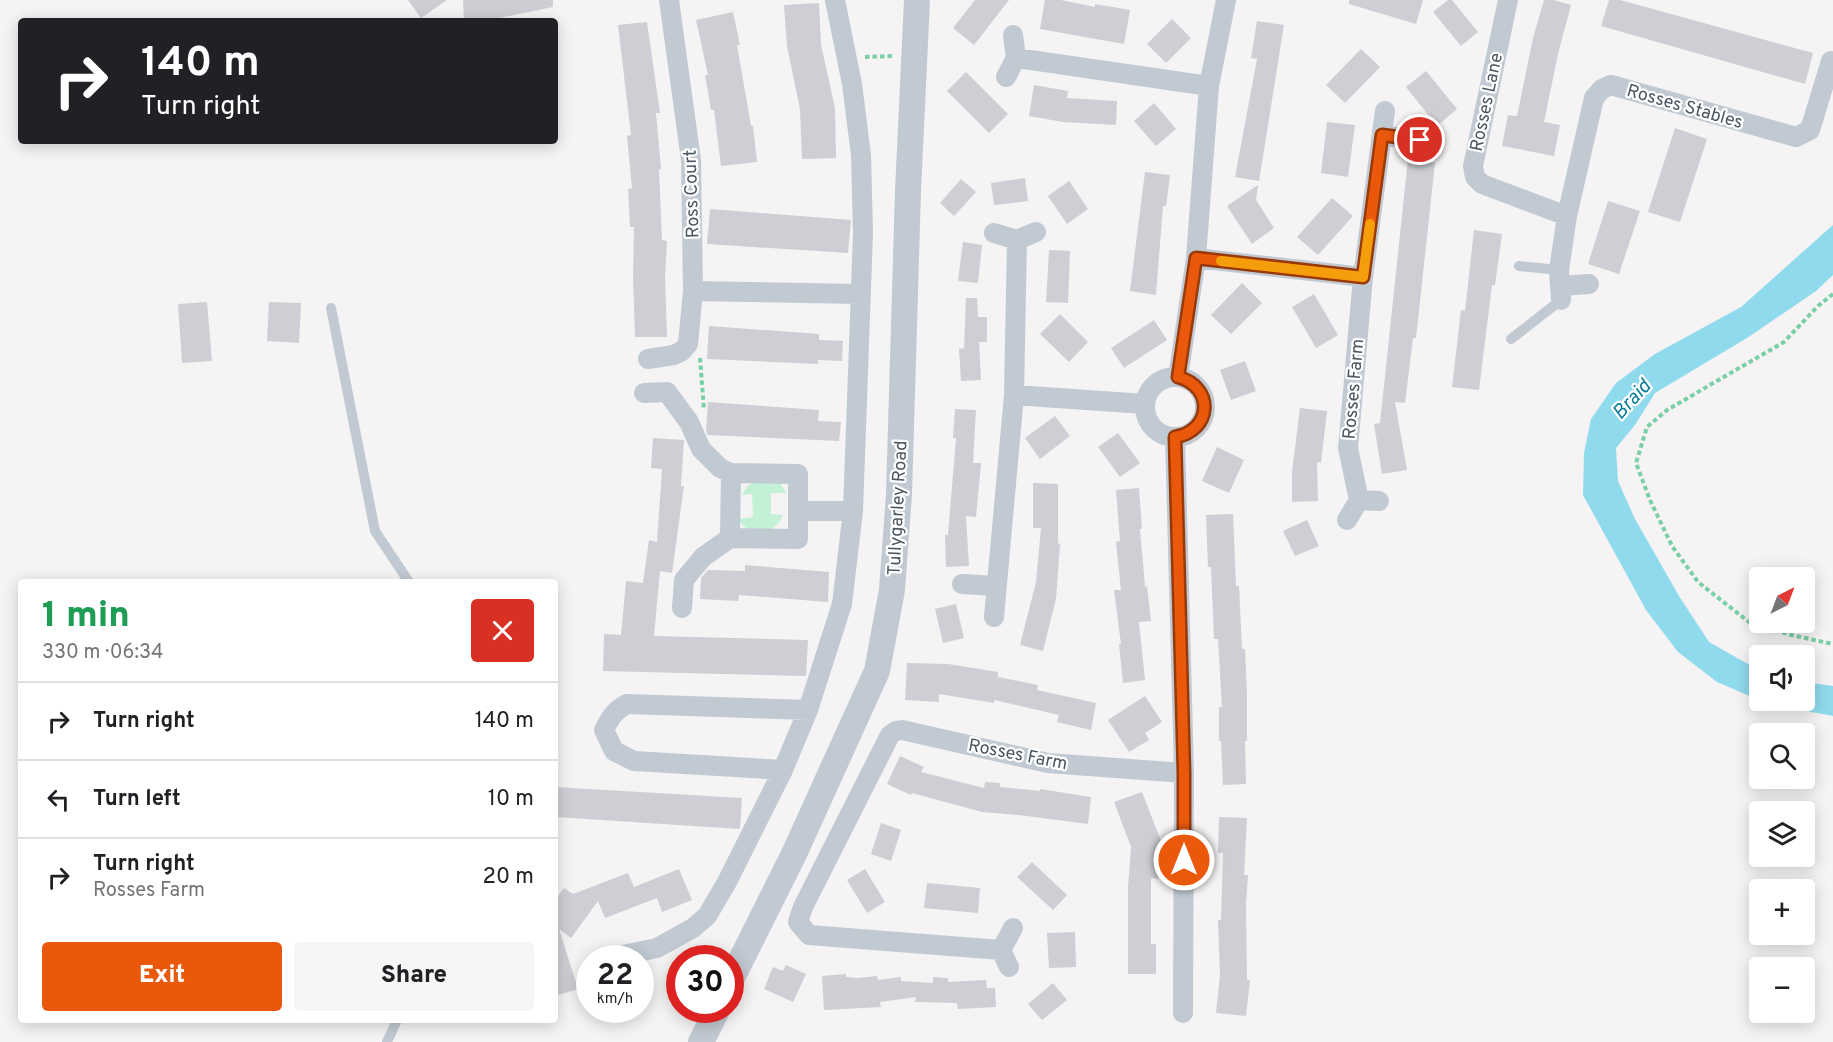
<!DOCTYPE html>
<meta charset="utf-8">
<style>
:root{--surface:#fff;--page:#f6f6f6;--text:#202124;--muted:#757577;--line:#e0e0e0;--accent:#ea580c}
body{margin:0;font-family:Overpass,sans-serif;background:var(--page);color:var(--text);height:100vh;display:flex;flex-direction:column;font-size:22px;white-space:nowrap}
*{box-sizing:border-box;margin:0}
p{font-size:20px;color:var(--muted)}
.icon{flex:none;width:33px;height:33px;fill:none;stroke:currentColor;stroke-width:2;stroke-linecap:round;stroke-linejoin:round}
.map{position:relative;flex:1;overflow:hidden}
.details{position:absolute;left:18px;top:579px;width:540px;height:444px;display:flex;flex-direction:column;background:var(--surface);border-radius:6px;box-shadow:0 3px 15px #0003}
.details>*{flex:none}
.guide{position:absolute;left:18px;top:18px;width:540px;height:126px;border-radius:6px;box-shadow:0 3px 15px #0003;background:#202124;color:#fff;overflow:hidden}
.needle{width:39px;rotate:42deg}
.buttons{position:absolute;left:1749px;top:567px;display:grid;gap:12px}
.buttons a{display:grid;place-items:center;width:66px;height:66px;border-radius:6px;background:var(--surface);box-shadow:0 3px 15px #0003;font-size:30px}
.speed{position:absolute;left:576px;top:945px;display:flex;gap:12px;font-size:30px;font-weight:700;text-align:center}
.speed>*{display:grid;place-content:center;width:78px;height:78px;border-radius:50%;background:var(--surface);box-shadow:0 3px 15px #0003;line-height:1}
.speed small{font-size:15px;font-weight:400}
.speed .limit{border:9px solid #d22;background:#fff;color:#111}
.pin{position:absolute;display:grid;place-items:center;width:51px;height:51px;color:#fff;margin:-26px;border:3px solid #fff;border-radius:50%;box-shadow:0 2px 6px #0007}
.me{position:absolute;width:66px;margin:-33px;rotate:0deg;stroke-linejoin:round;filter:drop-shadow(0 0 4px #0008)}
.turn{display:flex;align-items:center;gap:21px;height:126px;padding:0 24px;font-size:27px}
.turn .icon{width:78px;height:78px;stroke-width:2.5}
.turn b{display:block;font-size:42px;line-height:51px}
.round{display:grid;place-items:center;flex:none;width:63px;height:63px;border-radius:6px;background:var(--page)}
.headline{display:flex;align-items:center;justify-content:space-between;height:102px;padding:0 24px}
h1{font-size:36px;font-weight:800;line-height:45px;color:#1e9e55}
.action{display:flex;gap:12px;margin-top:auto;padding:12px 24px}
.action a{flex:1;height:69px;border-radius:6px;background:var(--accent);color:#fff;font-size:24px;font-weight:800;line-height:69px;text-align:center}
.action a+a{background:var(--page);color:var(--text)}
ul{padding:0;list-style:none}
li{display:flex;align-items:center;gap:18px;height:78px;padding:0 24px;border-top:2px solid var(--line)}
li div{flex:1}
li b{display:block;font-size:22px}
li em{font-style:normal}
.map>svg:first-child{display:block}
.green{fill:#c3f1d5}
.water{fill:#90daee}
.building{fill:#cdcfd5}
.lines{fill:none;stroke-linecap:round;stroke-linejoin:round}
.path{stroke:#7ad0a6;stroke-width:4;stroke-dasharray:4.5 3;stroke-linecap:butt}
.service{stroke:#c1cad2;stroke-width:10}
.minor{stroke:#c1cad2;stroke-width:20}
.tertiary{stroke:#c1cad2;stroke-width:26}
.route-casing{stroke:#983908;stroke-width:15}
.route{stroke:#ea580c;stroke-width:10}
.slow{stroke:#f59e0b;stroke-width:10}
.labels{text-anchor:middle;stroke-width:4.5;stroke-linejoin:round;paint-order:stroke}
.street-label{font-size:18px;fill:#4a5661;stroke:#fff}
.water-label{font-size:20px;font-style:italic;fill:#0c7c9b;stroke:#fff}
</style>
<div class="map">
<svg width="1833" height="1042" viewBox="0 0 1833 1042">
<rect width="100%" height="100%" fill="#f5f3f3"/>
<path class="green" d="M773,479L781,484L786,493H771V514L783,515C773,537 751,539 738,519L753,517L752,494L742,495C749,480 757,480 773,479Z"/>
<path class="water" d="M1833,225V275L1816,291L1747,338L1655,393L1635,425L1616,448L1618,481L1635,519L1679,596L1709,642L1746,663L1759,668V700L1717,682L1678,652L1646,610L1583,495L1584,453L1591,419L1616,383L1655,354L1741,307Z
M1805,682L1833,686V716L1769,704L1761,701L1804,700Z"/>
<path class="building" d="M408,0H447L421,18Z
M463,0H553V7L485,21H464Z
M975,0H1009L974,45L953,28Z
M1045,0H1061L1095,7V4L1130,10L1124,44L1040,29Z
M1349,0H1423L1416,24L1349,4Z
M1448,0H1452L1478,32L1461,46L1433,12Z
M1544,0H1554L1571,5L1558,54L1544,122L1560,125L1554,156L1502,146L1508,115L1517,116L1533,38Z
M1609,0H1620L1813,53L1805,84L1601,26Z
M819,3L821,45L835,108L836,158L802,159L800,109L787,46L784,5Z
M733,12L740,45H737L751,126H753L757,162L721,166L714,110H711L705,75H708L696,20Z
M1172,19L1191,38L1166,63L1147,44Z
M1257,21L1284,25L1259,181L1235,177L1257,59L1251,58Z
M647,22L660,113H656L661,169L659,170L662,240L667,241L665,278L667,337H635L633,278L634,227H630L628,189L632,188L627,136L631,135L618,25Z
M1361,49L1380,67L1345,103L1326,85Z
M1426,71L1457,109L1437,126L1406,87Z
M966,72L1008,114L989,133L947,91Z
M1034,85L1068,91L1067,98L1117,101L1116,125L1063,122L1029,116Z
M1154,103L1176,129L1156,146L1134,121Z
M1327,122L1355,125L1348,177L1321,173Z
M1675,128L1707,139L1680,222L1648,212Z
M1408,159L1435,163L1416,338H1413L1405,403L1395,402L1407,470L1382,474L1374,424L1380,423Z
M1145,172L1170,175L1166,206H1163L1156,295L1130,291Z
M1025,178L1028,201L994,205L991,183Z
M961,179L976,192L954,216L940,203Z
M1069,181L1088,209L1067,224L1048,196Z
M1258,185L1256,200L1274,228L1252,244L1227,206Z
M1332,198L1353,216L1318,255L1297,237Z
M1608,201L1640,211L1619,274L1588,264Z
M710,209L851,220L848,253L707,244Z
M1474,230L1502,234L1495,285H1492L1479,390L1452,387L1461,310L1465,311Z
M963,242L982,245L978,283L958,281Z
M1049,250L1070,251L1068,303L1046,302Z
M1242,283L1262,303L1231,334L1211,315Z
M1314,294L1338,335L1316,348L1292,307Z
M966,298H977L978,317H987V342H979L981,380L961,381L959,349L964,348Z
M207,302L212,361L182,363L178,304Z
M269,302L301,303L299,343L267,341Z
M1060,314L1088,342L1069,362L1040,334Z
M1154,320L1167,340L1124,368L1111,348Z
M709,326L819,334V340L843,341L842,361L818,360V364L707,359Z
M1245,361L1256,391L1231,400L1220,370Z
M708,402L819,410L818,421L841,422L839,441L708,435L706,431Z
M1300,408L1327,411L1321,463L1317,462L1318,501L1292,502V472Z
M955,409L976,410L973,463H981L976,517L966,516L969,566L946,567L945,535H948L956,438H953Z
M1055,416L1070,436L1040,459L1025,438Z
M1118,433L1140,463L1120,477L1098,447Z
M653,438L684,440L681,486H684L672,573L660,571L654,636L808,640L806,676L603,671L604,634L621,635L626,581L643,583L649,540L657,542L662,469L651,468Z
M1217,447L1244,460L1229,493L1202,481Z
M1033,483L1058,484V543L1060,544L1056,599L1043,651L1020,645L1036,582L1041,528H1033Z
M1139,488L1142,529H1140L1145,587L1147,586L1151,621L1139,622L1145,680L1123,683L1119,644H1121L1114,590H1121L1116,542L1120,541L1116,490Z
M1233,514L1236,586H1239L1242,649H1245L1247,694V741H1245L1246,784L1223,785L1221,741H1219V707H1222L1218,639H1214L1211,567H1208L1206,515Z
M1307,520L1319,546L1295,556L1283,531Z
M745,565L829,572L828,602L739,595L738,601L700,599L701,578L708,570L745,571Z
M956,604L964,638L943,643L935,609Z
M907,663L948,664L998,672V677L1038,685L1037,690L1096,703L1091,730L1057,722L1059,715L994,700V703L939,694V702L905,700Z
M1145,696L1162,722L1145,733L1149,740L1129,752L1108,720Z
M900,756L924,767L921,772L984,788L985,782L1000,783V787L1040,791V789L1091,797L1088,824L1019,815L982,812L912,793L911,795L887,784Z
M555,787L742,798L740,829L555,817Z
M1142,792L1161,841L1158,879L1151,878V944H1156V974H1128V888L1131,847L1114,802Z
M1219,817L1247,818L1244,875H1248L1246,904L1247,980H1250L1246,1016L1216,1013L1220,975L1218,920H1221L1223,853H1218Z
M881,823L901,830L891,861L871,854Z
M1032,862L1067,895L1053,910L1017,877Z
M679,869L692,900L662,912L657,898L605,918L598,901L571,938L559,929L578,989L555,996V928L557,927L555,926V900L564,888L573,894L628,873L634,887Z
M865,869L885,902L867,913L847,880Z
M927,883L980,888L978,913L924,908Z
M1075,932L1076,967L1049,968L1047,933Z
M786,965L806,974L793,1002L764,989L773,967L783,971Z
M846,974V977L858,978L877,976L878,980L901,977V981L933,983V977L948,978V982L986,980L987,988H995L996,1007L958,1009L957,1003L915,1002L916,997L880,1002L881,1007L824,1010L822,976Z
M1053,983L1067,1000L1042,1020L1028,1004Z"/>
<g class="lines">
<path class="path" d="M865,57L894,56
M1833,294L1818,306L1784,342L1667,410L1647,427L1636,463L1650,500L1672,546L1698,582L1749,622L1791,635L1833,644
M700,358L704,410"/>
<path class="service" d="M1519,266L1559,270
M331,308L375,531L409,582
M1511,339L1561,300
M387,1042L397,1020"/>
<path class="minor" d="M1508,0L1473,166L1475,177L1482,184L1567,216
M1016,58L1209,86
M1006,77L1016,58L1013,35
M1382,135L1420,140
M994,233L1017,240L1036,232
M1196,258L1363,277
M1560,286L1589,284
M693,291L860,294
M1561,300L1559,270L1567,216L1594,98L1602,89L1611,85L1796,137L1810,130L1831,61
M648,359L674,355L682,351L688,344L693,291L691,160L669,0
M1178,377L1196,258L1209,86L1226,0
M1145 407a30 30 0 1 1 60 0a30 30 0 1 1-60 0Z
M644,393L667,392L689,422L701,449L720,468L731,473L798,474V539L730,538L731,473
M1014,395L1145,404
M1175,437L1184,773L1183,1013
M1359,500L1348,448L1363,277L1385,111
M798,511H853
M1347,520L1359,500L1379,501
M962,584L996,586
M682,608L684,580L703,557L730,538
M994,617L1014,395L1017,240
M783,770L634,761L614,751L604,730C610,718 615,710 627,704L808,710
M1001,950L809,935L798,922L803,907L890,735L896,731L902,730L1048,763L1184,773
M618,956L657,948L693,928L707,916L727,882L783,770L808,710L842,604L853,511L863,233L861,155L852,84L835,0
M1009,967L1001,950L1013,928"/>
<path class="tertiary" d="M730,982L794,854L877,671L892,590L899,494L908,191L917,0
M701,1042L717,1010"/>
</g>
<g class="lines">
<g class="route-casing">
<path id="route" d="M1184,860V773L1175,437C1212,431 1215,387 1178,377L1196,258L1363,277L1382,135L1420,140"/>
</g>
<use href="#route" class="route"/>
<path class="slow" d="M1221,261L1363,277L1370,224"/>
</g>
<g class="labels">
<g class="street-label">
<text transform="translate(1486 102) rotate(-78)" y="6">Rosses Lane</text>
<text transform="translate(1685 106) rotate(16)" y="6">Rosses Stables</text>
<text transform="translate(691 194) rotate(-92)" y="6">Ross Court</text>
<text transform="translate(1353 389) rotate(-85)" y="6">Rosses Farm</text>
<text transform="translate(897 508) rotate(-87)" y="6">Tullygarley Road</text>
<text transform="translate(1018 754) rotate(11)" y="6">Rosses Farm</text>
</g>
<g class="water-label">
<text transform="translate(1631 399) rotate(-47)" y="7">Braid</text>
</g>
</g>
</svg>
<div class="buttons">
<a><svg class="needle" viewBox="-14 -14 28 28"><path d="M0-13l5 13h-10z" fill="#e53935"/><path d="M0 13l5-13h-10z" fill="#757577"/></svg></a>
<a><svg class="icon" aria-label="sound" viewBox="0 0 24 24"><path d="M4 9h4l5-4v14l-5-4H4zM17 9q2 3 0 6"/></svg></a>
<a><svg class="icon" aria-label="search" viewBox="0 0 24 24"><circle cx="10" cy="10" r="6"/><path d="M15 15l6 6"/></svg></a>
<a><svg class="icon" aria-label="layers" viewBox="0 0 24 24"><path d="M12 4l9 5-9 5-9-5zM3 14l9 5 9-5"/></svg></a>
<a>+</a>
<a>−</a>
</div>
<div class="speed"><div>22<small>km/h</small></div><div class="limit">30</div></div>
<div class="pin" style="left:1420px;top:140px;background:#d93025"><svg class="icon" aria-label="arrive" viewBox="0 0 24 24"><path d="M6 21V4h12l-3 4 3 4H6"/></svg></div>
<svg class="me" style="left:1184px;top:860px" viewBox="-20 -20 40 40"><circle r="17" fill="#ea580c" stroke="#fff" stroke-width="3"/><path d="M0-11L8 9 0 5-8 9z" fill="#fff"/></svg>
<div class="guide">
<div class="turn"><svg class="icon" aria-label="right" viewBox="0 0 24 24"><path d="M7 20v-9h11M14 6l5 5-5 5"/></svg><div><b>140 m</b>Turn right</div></div>
</div>
<section class="details">
<div class="headline"><div><h1>1 min</h1><p>330 m · 06:34</p></div><a class="round" style="background:#d93025;color:#fff"><svg class="icon" aria-label="close" viewBox="0 0 24 24"><path d="M6 6l12 12M18 6L6 18"/></svg></a></div>
<ul>
<li><svg class="icon" aria-label="right" viewBox="0 0 24 24"><path d="M7 20v-9h11M14 6l5 5-5 5"/></svg><div><b>Turn right</b></div><em>140 m</em></li>
<li><svg class="icon" aria-label="left" viewBox="0 0 24 24"><path d="M17 20v-9H6M10 6l-5 5 5 5"/></svg><div><b>Turn left</b></div><em>10 m</em></li>
<li><svg class="icon" aria-label="right" viewBox="0 0 24 24"><path d="M7 20v-9h11M14 6l5 5-5 5"/></svg><div><b>Turn right</b><p>Rosses Farm</p></div><em>20 m</em></li>
</ul>
<div class="action"><a>Exit</a><a>Share</a></div>
</section>
</div>
